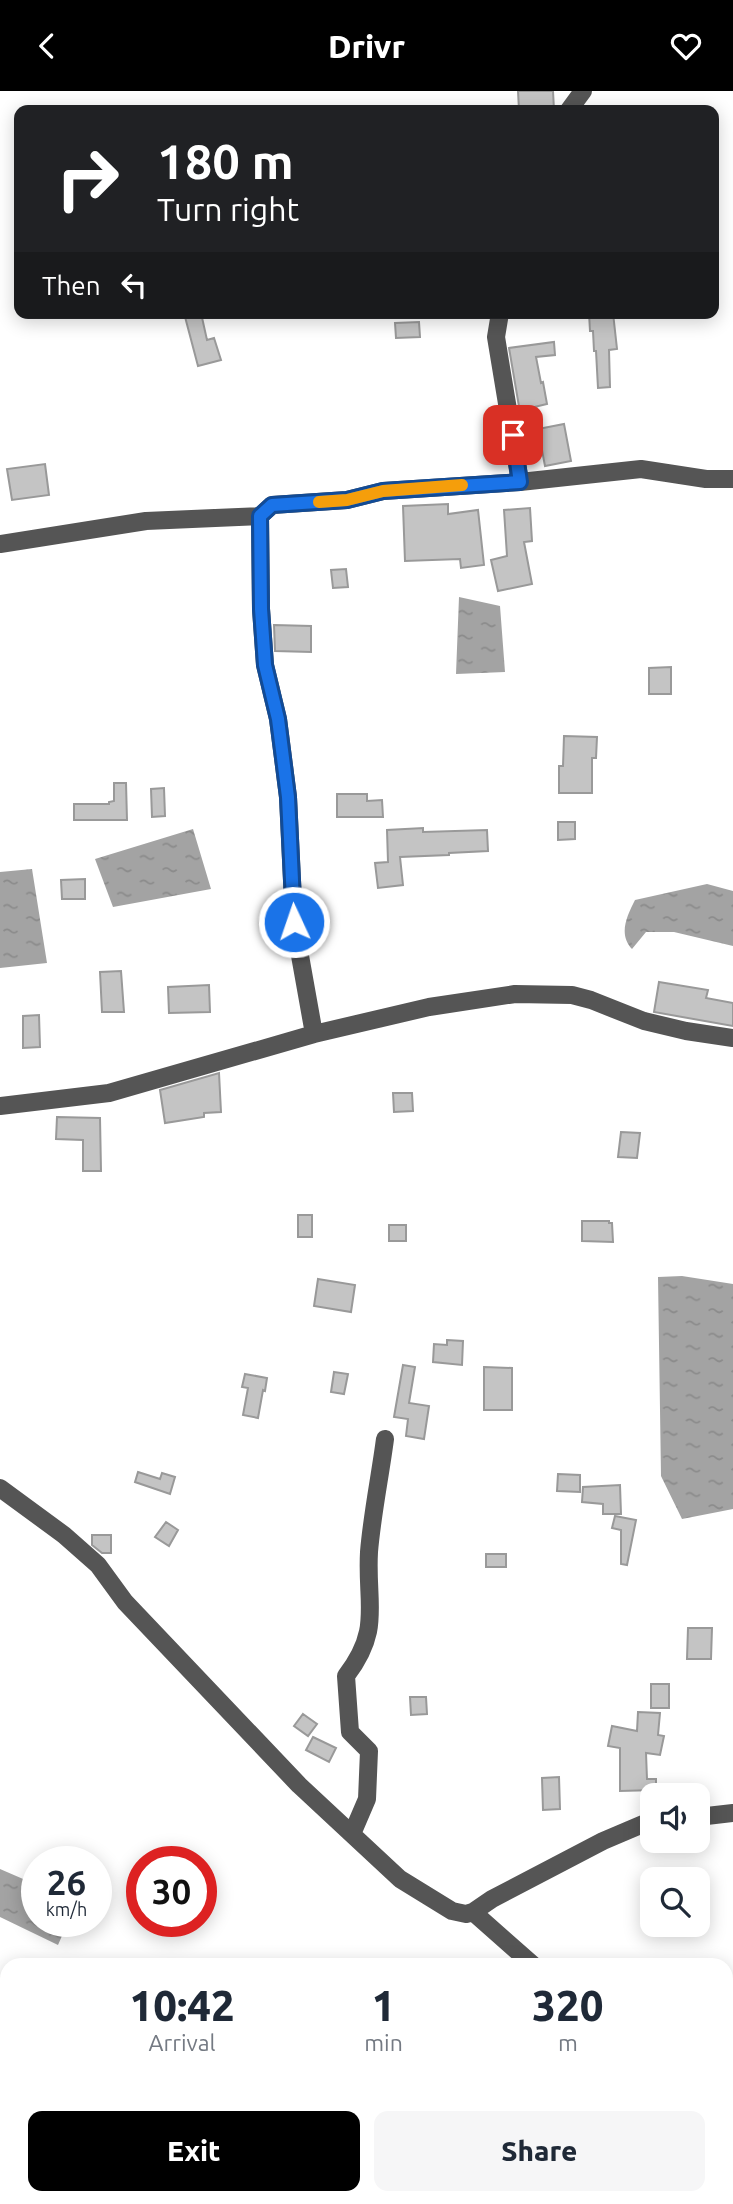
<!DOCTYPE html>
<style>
:root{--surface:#fff;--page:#f6f6f7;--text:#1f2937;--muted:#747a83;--accent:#000}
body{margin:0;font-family:Ubuntu,sans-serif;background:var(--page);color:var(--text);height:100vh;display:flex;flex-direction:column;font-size:26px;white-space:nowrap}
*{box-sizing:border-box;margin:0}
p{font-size:23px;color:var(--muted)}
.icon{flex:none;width:38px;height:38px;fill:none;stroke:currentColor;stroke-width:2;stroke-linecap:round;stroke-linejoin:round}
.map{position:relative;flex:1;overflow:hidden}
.drawer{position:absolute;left:0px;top:1867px;width:733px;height:247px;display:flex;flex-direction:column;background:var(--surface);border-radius:21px 21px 0 0;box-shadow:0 4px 18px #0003}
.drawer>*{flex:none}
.top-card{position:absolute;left:14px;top:14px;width:705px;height:214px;border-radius:14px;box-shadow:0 4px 18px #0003;background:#202124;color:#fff;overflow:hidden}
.buttons{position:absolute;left:640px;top:1692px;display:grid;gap:14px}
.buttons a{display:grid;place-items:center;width:70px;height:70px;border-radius:14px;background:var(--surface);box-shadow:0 4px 18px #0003;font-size:35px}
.speed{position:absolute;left:21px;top:1755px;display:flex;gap:14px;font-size:35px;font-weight:700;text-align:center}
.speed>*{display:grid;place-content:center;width:91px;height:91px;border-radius:50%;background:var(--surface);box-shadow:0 4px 18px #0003;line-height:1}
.speed small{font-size:18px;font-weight:400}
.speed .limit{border:10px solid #d22;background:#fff;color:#111}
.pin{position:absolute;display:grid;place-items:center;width:60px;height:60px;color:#fff;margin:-30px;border-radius:14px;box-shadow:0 4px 10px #0006}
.me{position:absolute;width:77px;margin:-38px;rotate:357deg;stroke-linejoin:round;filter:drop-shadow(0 0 5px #0008)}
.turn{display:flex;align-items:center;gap:24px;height:147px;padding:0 28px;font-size:32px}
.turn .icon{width:91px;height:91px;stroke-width:2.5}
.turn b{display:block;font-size:49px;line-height:60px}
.then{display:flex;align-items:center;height:66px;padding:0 28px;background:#0003;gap:14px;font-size:26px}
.eta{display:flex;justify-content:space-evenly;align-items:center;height:119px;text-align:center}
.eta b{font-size:42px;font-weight:800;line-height:49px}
.button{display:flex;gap:14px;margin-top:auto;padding:14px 28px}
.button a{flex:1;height:80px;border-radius:14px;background:var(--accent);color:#fff;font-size:28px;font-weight:800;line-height:80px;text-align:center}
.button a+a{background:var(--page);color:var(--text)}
header{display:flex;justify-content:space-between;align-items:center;height:91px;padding:0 28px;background:var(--accent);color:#fff;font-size:32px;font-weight:800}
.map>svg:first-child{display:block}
.water{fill:url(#water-ripples)}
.building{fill:#c4c4c4;stroke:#999;stroke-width:2}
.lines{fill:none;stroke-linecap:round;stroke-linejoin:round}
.minor{stroke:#555;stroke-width:18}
.route-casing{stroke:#114b97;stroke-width:18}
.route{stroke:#1a73e8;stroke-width:12}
.slow{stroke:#f59e0b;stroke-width:12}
</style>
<header><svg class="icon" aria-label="back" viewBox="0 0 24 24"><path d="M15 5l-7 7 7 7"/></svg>Drivr<svg class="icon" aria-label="heart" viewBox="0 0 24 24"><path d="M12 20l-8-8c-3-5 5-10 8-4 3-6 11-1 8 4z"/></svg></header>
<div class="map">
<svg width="733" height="2113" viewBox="0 0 733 2113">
<defs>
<pattern id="water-ripples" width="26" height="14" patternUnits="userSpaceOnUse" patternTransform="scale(1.75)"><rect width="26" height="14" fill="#a3a3a3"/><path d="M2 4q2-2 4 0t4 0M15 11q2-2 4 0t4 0" fill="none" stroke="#8b8b8b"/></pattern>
</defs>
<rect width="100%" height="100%" fill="#fff"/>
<path class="water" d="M459,506L500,515L505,581L456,583Z
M193,738L211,798L113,816L95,768Z
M32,778L47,872L0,877V781Z
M707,793L733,800V855L674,841H646L632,858C618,843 627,825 635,809Z
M682,1185L733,1193V1418L682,1428L661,1385L658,1186Z
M0,1778L37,1794V1830L68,1831L58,1854L0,1826Z
M733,1890V2010H726V1891Z"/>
<path class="building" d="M518,0H553L554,19H519Z
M184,222H201L207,249L214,247L221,269L198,275Z
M589,222H613L617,258L609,259L610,296L598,297L596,260H594L593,240H590Z
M419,231L420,246L396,247L395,232Z
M554,251L555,264L536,266L541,292L543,291L547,313L530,317L535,336L523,339L509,257Z
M564,333L571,370L545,375L538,338Z
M45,373L49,404L12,409L7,378Z
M448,413V423L478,419L484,474L461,477L460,468L405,470L403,415Z
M530,417L532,450L524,451L532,493L498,500L491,469L507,465L504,419Z
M346,478L348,496L333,497L331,479Z
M274,534L311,535V561L275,560Z
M671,576V603H649V577Z
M564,645L597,646L596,667H592V702H559V675H563Z
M114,692H126L127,729H74V713H109V711L114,710Z
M164,697L165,725L152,726L151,698Z
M337,703H367V710L382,709L383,726H337Z
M558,731H575V748L558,749Z
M423,737V741L487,739L488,760L449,762V764L400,766L403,794L378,797L375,772L388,771L387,739Z
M85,788V808H62L61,789Z
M121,880L124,921H102L100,881Z
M659,891L708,899L706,907L733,912V935L654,921Z
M209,894L210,921L169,922L168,896Z
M39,924L40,956L23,957V925Z
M219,982L221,1021L204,1022V1026L165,1032L160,999Z
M393,1002H412L413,1020L394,1021Z
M57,1026L100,1027L101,1080H83V1049L56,1048Z
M621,1041L640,1042L637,1067L618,1066Z
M298,1124H312V1146H298Z
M582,1130H609V1132H612L613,1151L582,1150Z
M389,1134H406V1150H389Z
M318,1188L355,1194L351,1221L314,1215Z
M447,1249L463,1250L462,1274L433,1271L434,1253L447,1254Z
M403,1274L415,1276L409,1312L429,1315L424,1348L406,1345L408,1328L394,1326Z
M484,1276L512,1277V1319H484Z
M334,1281L348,1283L344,1303L331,1301Z
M245,1283L267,1287L265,1300L263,1299L258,1327L243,1324L248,1297L242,1296Z
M138,1381L160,1388L162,1382L175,1386L170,1403L135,1391Z
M558,1383L580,1384V1401L557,1400Z
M620,1394L621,1423H603V1413L582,1411L583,1396Z
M615,1425L636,1429L627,1474L621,1473V1439L612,1437Z
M166,1431L178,1439L169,1455L155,1446Z
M92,1444H111V1462H102L92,1454Z
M486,1463H506V1476H486Z
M688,1537H712L711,1568H687Z
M651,1593H669V1617H651Z
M410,1606H426L427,1623L411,1624Z
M638,1621L660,1622L658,1644L664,1645L660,1664L646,1662L647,1688H656V1699L620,1700V1657L608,1655L612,1635L637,1640Z
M303,1623L317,1633L308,1645L294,1635Z
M313,1646L336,1657L329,1671L306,1659Z
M559,1686L560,1718L543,1719L542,1687Z"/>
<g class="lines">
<path class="minor" d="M569,19L583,0
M500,222L496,246L520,391
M260,425L261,518L265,574L278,628L288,706L294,831L314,943
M0,453L146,430L260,425L272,414L347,409L383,400L520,391L641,378L706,388H733
M0,1015L109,1002L314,943L429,916L515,903L572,904L591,909L644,930L686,940L733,947
M0,1397L64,1444L98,1474L125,1511L299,1694L400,1788L452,1820L466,1823L473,1821L492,1808L603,1750L643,1733L653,1731
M698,1726L733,1722
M352,1743L367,1708L369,1660L350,1641L346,1585C382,1538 366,1514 369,1461C372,1424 380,1386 385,1348
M473,1821L533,1874
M687,2107L690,2113"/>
</g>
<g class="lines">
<g class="route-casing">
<path id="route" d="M294,831L288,706L278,628L265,574L261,518L260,425L272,414L347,409L383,400L520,391L513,344"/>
</g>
<use href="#route" class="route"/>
<path class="slow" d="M319,411L347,409L383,400L462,394"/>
</g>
</svg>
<div class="buttons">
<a><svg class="icon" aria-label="sound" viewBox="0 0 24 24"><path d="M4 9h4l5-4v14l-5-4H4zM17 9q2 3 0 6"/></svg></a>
<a><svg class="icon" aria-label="search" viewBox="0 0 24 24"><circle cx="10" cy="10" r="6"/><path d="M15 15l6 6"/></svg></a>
</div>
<div class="speed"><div>26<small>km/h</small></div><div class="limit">30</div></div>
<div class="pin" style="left:513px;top:344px;background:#d93025"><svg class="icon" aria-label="arrive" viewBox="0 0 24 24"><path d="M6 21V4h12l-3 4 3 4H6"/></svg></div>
<svg class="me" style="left:294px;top:831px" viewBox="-20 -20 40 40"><circle r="17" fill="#1a73e8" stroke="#fff" stroke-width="3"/><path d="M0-11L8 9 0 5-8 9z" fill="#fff"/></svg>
<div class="top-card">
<div class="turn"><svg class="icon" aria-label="right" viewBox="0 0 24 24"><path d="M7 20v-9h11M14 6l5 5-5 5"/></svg><div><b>180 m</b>Turn right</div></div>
<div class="then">Then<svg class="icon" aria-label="left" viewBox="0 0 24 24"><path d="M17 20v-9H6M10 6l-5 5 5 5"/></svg></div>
</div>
<section class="drawer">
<div class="eta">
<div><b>10:42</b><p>Arrival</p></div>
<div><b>1</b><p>min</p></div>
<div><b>320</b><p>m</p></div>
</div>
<div class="button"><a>Exit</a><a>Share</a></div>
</section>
</div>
